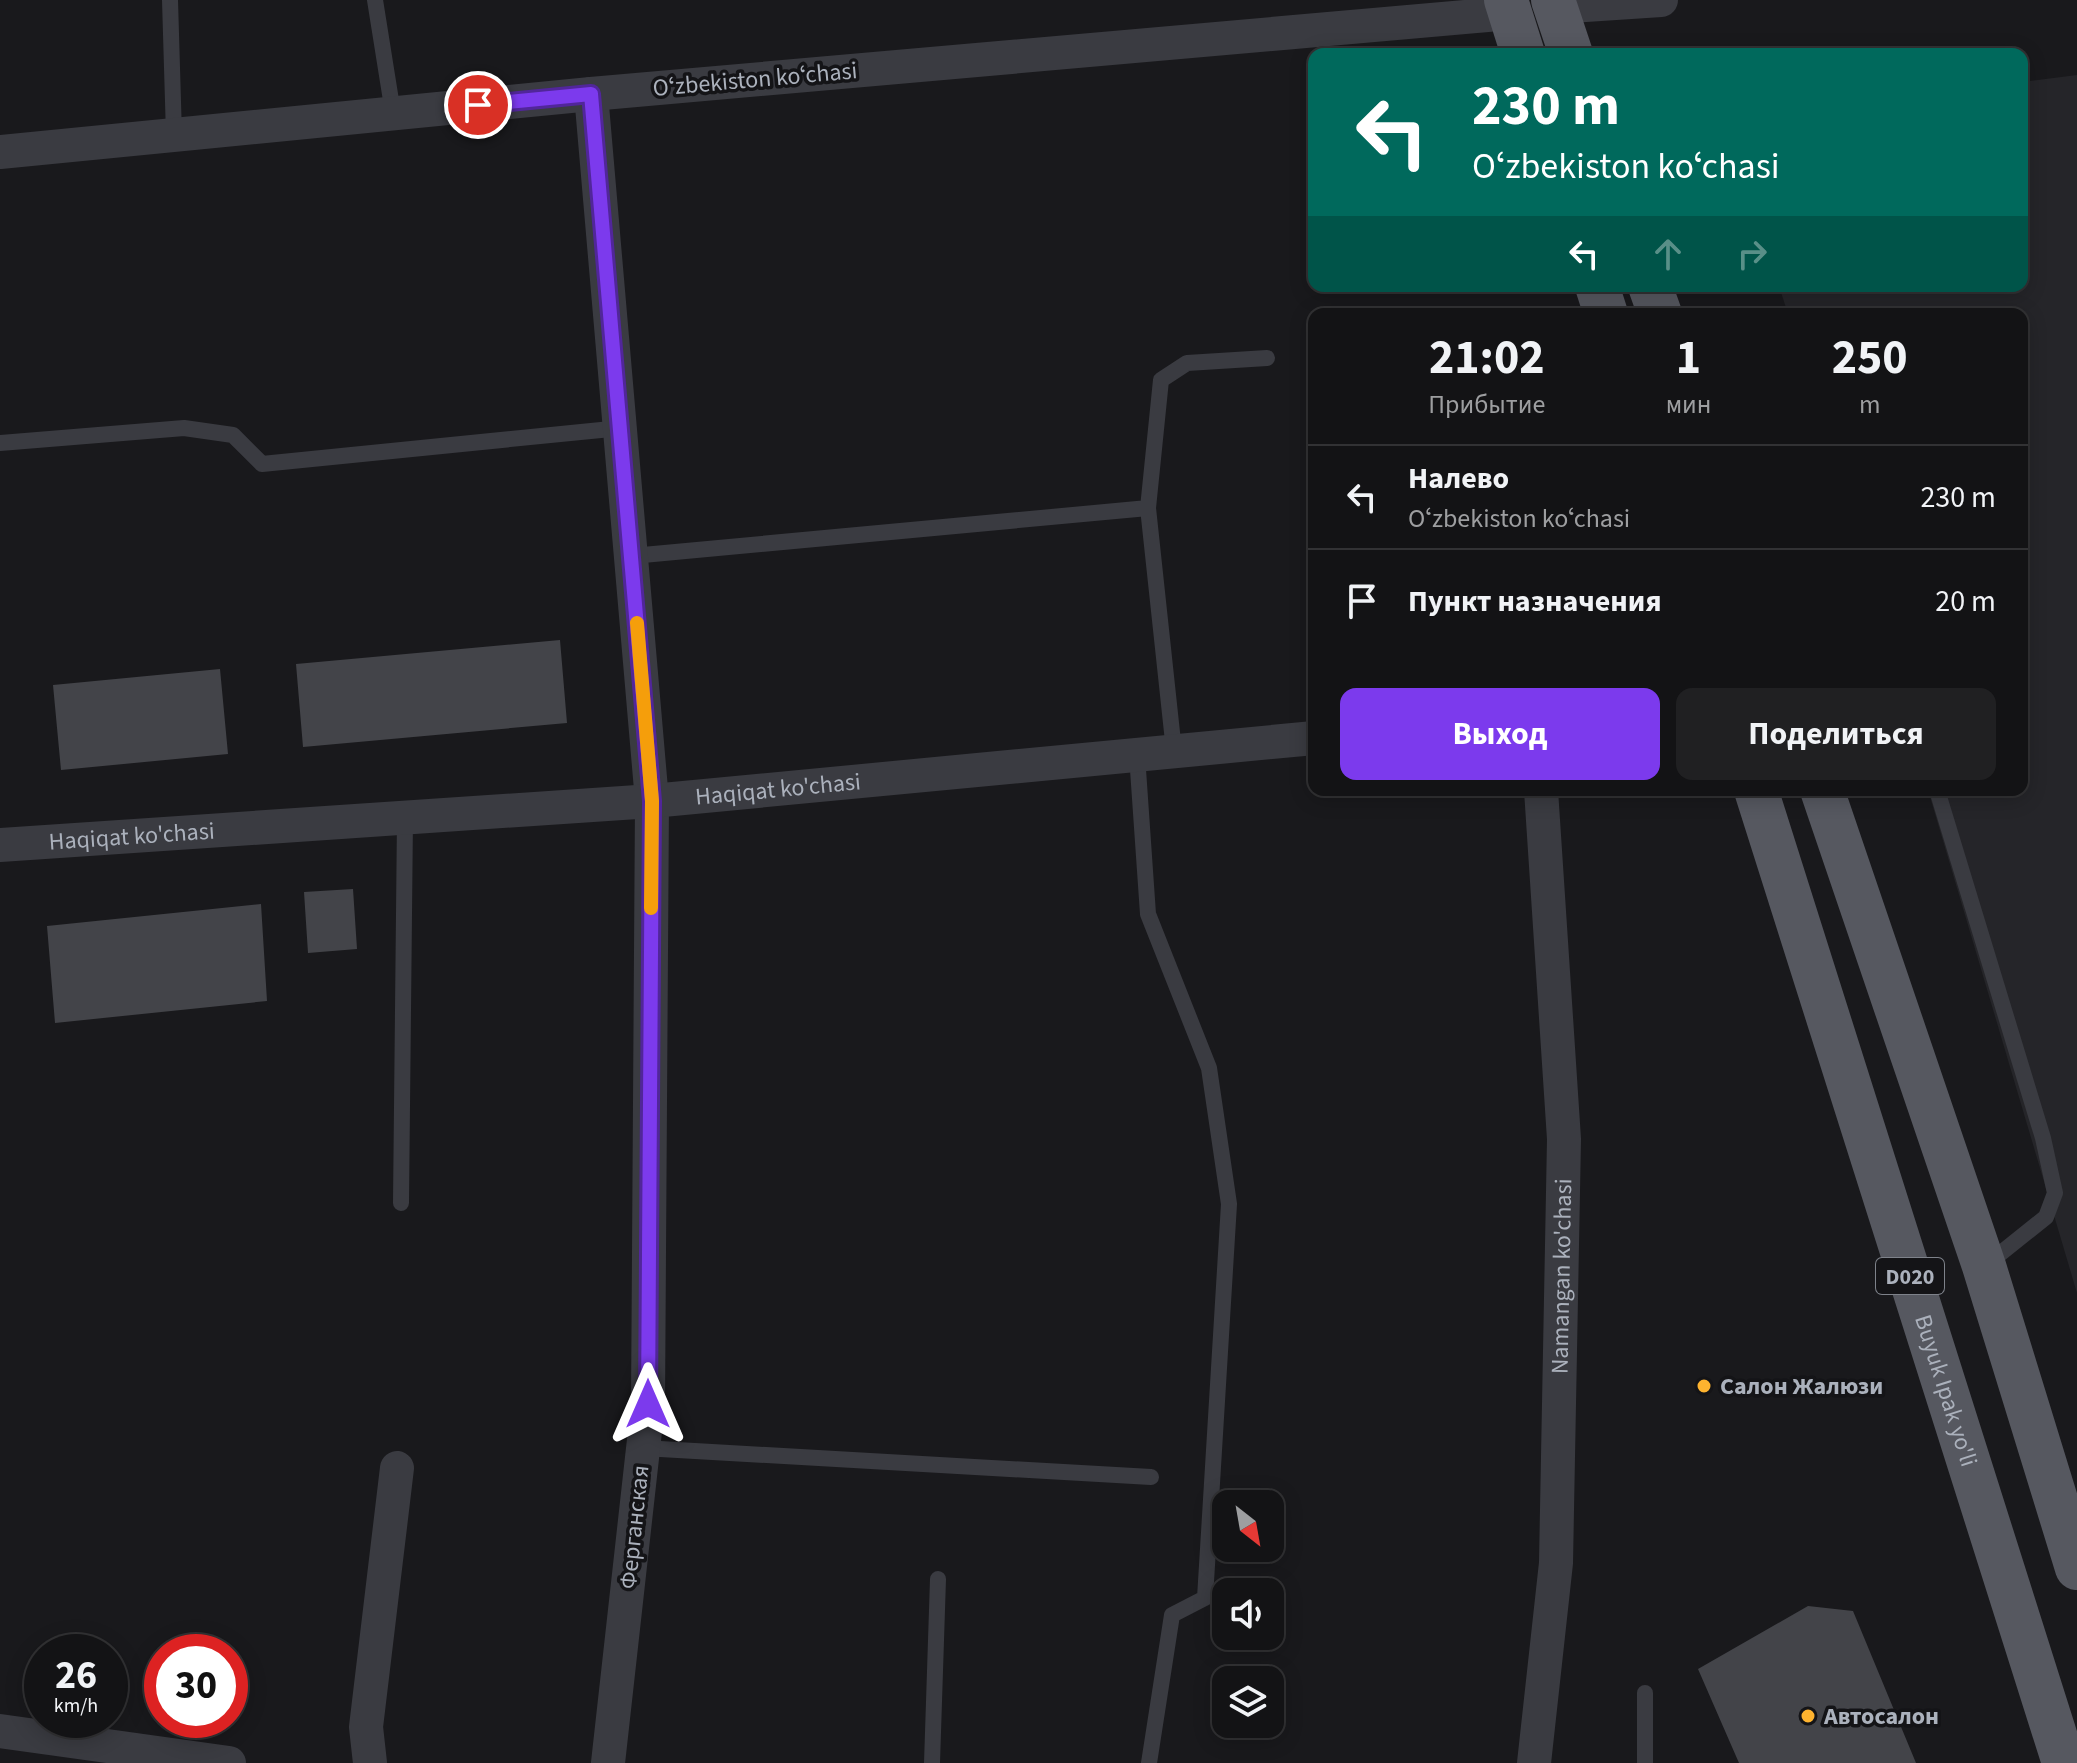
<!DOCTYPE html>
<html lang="ru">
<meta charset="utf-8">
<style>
:root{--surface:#131315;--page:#202022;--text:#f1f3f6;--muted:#9d9ea0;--line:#323234;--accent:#7c3aed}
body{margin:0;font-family:"Source Sans 3",sans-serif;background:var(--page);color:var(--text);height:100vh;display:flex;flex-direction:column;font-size:30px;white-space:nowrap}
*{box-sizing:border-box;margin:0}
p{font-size:26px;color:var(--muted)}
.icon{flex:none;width:44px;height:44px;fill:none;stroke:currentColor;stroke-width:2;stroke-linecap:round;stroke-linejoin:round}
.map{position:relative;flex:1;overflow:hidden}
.side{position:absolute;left:1308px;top:308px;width:720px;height:488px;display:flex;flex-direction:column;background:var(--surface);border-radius:16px;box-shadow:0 4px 20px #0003,0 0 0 2px var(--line)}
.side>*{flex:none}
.banner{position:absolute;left:1308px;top:48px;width:720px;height:244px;border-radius:16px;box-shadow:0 4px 20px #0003,0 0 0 2px var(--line);background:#00695c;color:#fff;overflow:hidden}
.needle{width:52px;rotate:149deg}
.tools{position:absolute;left:1212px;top:1490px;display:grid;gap:16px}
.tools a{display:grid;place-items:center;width:72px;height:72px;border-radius:16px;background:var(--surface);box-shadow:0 4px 20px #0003,0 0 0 2px var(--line);font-size:40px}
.speed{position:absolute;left:24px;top:1634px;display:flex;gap:16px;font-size:40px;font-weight:700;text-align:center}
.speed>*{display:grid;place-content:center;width:104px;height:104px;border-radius:50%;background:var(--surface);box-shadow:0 4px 20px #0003,0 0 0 2px var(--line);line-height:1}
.speed small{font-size:20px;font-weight:400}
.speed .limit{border:12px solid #d22;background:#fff;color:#111}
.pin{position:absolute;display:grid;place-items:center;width:68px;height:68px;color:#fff;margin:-34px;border:4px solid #fff;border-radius:50%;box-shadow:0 2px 8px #0007}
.me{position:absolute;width:88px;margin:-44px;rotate:0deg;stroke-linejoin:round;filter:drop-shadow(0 0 6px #0008)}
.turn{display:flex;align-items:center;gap:28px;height:168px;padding:0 32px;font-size:36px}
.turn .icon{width:104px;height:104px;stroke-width:2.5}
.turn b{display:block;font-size:56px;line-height:68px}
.lanes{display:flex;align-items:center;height:76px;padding:0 32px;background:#0003;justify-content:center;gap:40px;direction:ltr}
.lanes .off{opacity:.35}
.eta{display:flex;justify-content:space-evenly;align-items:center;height:136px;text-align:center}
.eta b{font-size:48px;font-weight:700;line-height:56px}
.primary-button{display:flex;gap:16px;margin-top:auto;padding:16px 32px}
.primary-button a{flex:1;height:92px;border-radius:16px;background:var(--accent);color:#fff;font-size:32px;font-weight:700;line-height:92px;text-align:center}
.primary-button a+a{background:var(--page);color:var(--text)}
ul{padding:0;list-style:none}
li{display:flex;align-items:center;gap:24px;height:104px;padding:0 32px;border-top:2px solid var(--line)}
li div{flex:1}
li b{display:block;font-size:30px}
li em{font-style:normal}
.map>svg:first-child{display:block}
.built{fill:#252529}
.building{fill:#434449}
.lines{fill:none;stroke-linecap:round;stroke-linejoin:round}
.service{stroke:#3a3b41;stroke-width:16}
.minor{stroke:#3a3b41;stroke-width:34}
.primary{stroke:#565860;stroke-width:44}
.route-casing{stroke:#51269a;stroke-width:20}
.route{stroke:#7c3aed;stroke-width:14}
.slow{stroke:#f59e0b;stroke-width:14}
.poi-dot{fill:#feb32f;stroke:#141417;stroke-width:3}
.labels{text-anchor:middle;stroke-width:7;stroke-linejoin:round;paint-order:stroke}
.shield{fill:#141417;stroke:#7e828a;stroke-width:2}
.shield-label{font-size:22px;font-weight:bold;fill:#abb1bc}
.street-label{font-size:24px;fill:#abb1bc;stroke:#141417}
.poi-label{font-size:24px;font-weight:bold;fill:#abb1bc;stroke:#141417;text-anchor:start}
</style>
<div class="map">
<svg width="2077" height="1763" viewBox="0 0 2077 1763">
<rect width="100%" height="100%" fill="#19191c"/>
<path class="built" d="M2077,75V1293L1928,790H2022V314H1788L1779,286H2022V82Z"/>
<path class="building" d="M560,640L567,723L303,747L296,664Z
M220,669L228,754L61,770L53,685Z
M353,889L357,949L308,953L304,892Z
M261,904L267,1001L55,1023L47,926Z
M1808,1606L1853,1611L1916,1763H1739L1698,1669Z"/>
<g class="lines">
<path class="service" d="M170,0L174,135
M375,0L393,113
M0,443L184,428L233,435L262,464L621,428
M632,556L1148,508
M1174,751L1148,508L1161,380L1187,363L1267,358
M1137,755L1148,914L1209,1068L1229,1204L1205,1598L1172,1615L1149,1763
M1937,790L2043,1138L2055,1193L2046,1217L1986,1265
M401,1203L405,818
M643,1448L1151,1477
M932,1763L938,1579
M1645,1763V1693"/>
<g class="minor">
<path d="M1555,7L1661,0"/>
<path d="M591,94L652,801L648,1404L608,1763"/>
<path d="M0,152L591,94L1510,13"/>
<path id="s1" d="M0,845L652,801L1314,738"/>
<path d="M0,1731L229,1763"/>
<path d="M370,1763L366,1727L397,1468"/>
<path id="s2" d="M1534,1763L1556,1563L1564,1139L1541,790"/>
</g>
<g class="primary">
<path d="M1506,0L1523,54"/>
<path d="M1553,0L1571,54"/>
<path d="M1597,286L1606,314"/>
<path d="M1650,286L1660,314"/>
<path id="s3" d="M1756,790L2064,1763"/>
<path d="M1822,790L1984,1266L2077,1568"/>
</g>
</g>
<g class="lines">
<g class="route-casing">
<path id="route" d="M478,105L591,94L652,801L648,1404"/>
</g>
<use href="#route" class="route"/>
<path class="slow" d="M637,623L652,801L651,908"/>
</g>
<g class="poi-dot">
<circle cx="1704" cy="1386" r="8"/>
<circle cx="1808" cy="1716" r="8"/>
</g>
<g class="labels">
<rect class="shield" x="1876" y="1258" width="68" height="36" rx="6"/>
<g class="shield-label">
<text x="1910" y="1284">D020</text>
</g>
<g class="street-label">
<text transform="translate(755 79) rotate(-5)" y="8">Oʻzbekiston koʻchasi</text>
<text dy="8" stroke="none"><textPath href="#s1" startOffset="780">Haqiqat ko'chasi</textPath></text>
<text dy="8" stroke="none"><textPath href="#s1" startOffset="132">Haqiqat ko'chasi</textPath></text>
<text dy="8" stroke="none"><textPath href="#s2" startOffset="488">Namangan ko'chasi</textPath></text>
<text dy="8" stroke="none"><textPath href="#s3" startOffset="630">Buyuk Ipak yo'li</textPath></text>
<text transform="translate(634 1527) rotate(-84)" y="8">Ферганская</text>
</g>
<g class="poi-label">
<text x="1720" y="1394">Салон Жалюзи</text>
<text x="1824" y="1724">Автосалон</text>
</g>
</g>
</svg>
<div class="tools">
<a><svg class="needle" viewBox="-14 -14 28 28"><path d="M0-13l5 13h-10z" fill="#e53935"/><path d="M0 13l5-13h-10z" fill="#9d9ea0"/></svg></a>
<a><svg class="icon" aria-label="sound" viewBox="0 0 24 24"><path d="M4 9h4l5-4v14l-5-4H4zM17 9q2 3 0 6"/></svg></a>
<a><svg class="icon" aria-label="layers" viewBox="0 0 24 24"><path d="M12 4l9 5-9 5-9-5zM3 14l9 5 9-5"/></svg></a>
</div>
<div class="speed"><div>26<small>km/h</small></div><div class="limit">30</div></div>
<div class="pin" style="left:478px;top:105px;background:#d93025"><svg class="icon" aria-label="arrive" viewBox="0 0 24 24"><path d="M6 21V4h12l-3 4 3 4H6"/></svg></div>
<svg class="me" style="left:648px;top:1404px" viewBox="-20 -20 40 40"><path d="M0-17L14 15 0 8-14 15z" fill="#7c3aed" stroke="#fff" stroke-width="4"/></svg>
<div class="banner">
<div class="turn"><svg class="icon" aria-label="left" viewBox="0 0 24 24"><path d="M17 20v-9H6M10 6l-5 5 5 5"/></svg><div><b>230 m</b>Oʻzbekiston koʻchasi</div></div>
<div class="lanes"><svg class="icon" aria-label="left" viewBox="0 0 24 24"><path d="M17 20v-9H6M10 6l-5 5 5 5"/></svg><svg class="icon off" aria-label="ahead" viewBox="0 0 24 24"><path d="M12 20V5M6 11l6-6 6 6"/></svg><svg class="icon off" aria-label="right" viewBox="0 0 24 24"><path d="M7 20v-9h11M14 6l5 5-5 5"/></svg></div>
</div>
<section class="side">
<div class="eta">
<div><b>21:02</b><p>Прибытие</p></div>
<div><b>1</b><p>мин</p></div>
<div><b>250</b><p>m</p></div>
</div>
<ul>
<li><svg class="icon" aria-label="left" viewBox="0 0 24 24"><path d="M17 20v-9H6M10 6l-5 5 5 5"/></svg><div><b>Налево</b><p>Oʻzbekiston koʻchasi</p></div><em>230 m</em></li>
<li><svg class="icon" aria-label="arrive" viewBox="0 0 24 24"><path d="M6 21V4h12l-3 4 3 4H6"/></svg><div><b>Пункт назначения</b></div><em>20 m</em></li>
</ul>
<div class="primary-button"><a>Выход</a><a>Поделиться</a></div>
</section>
</div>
